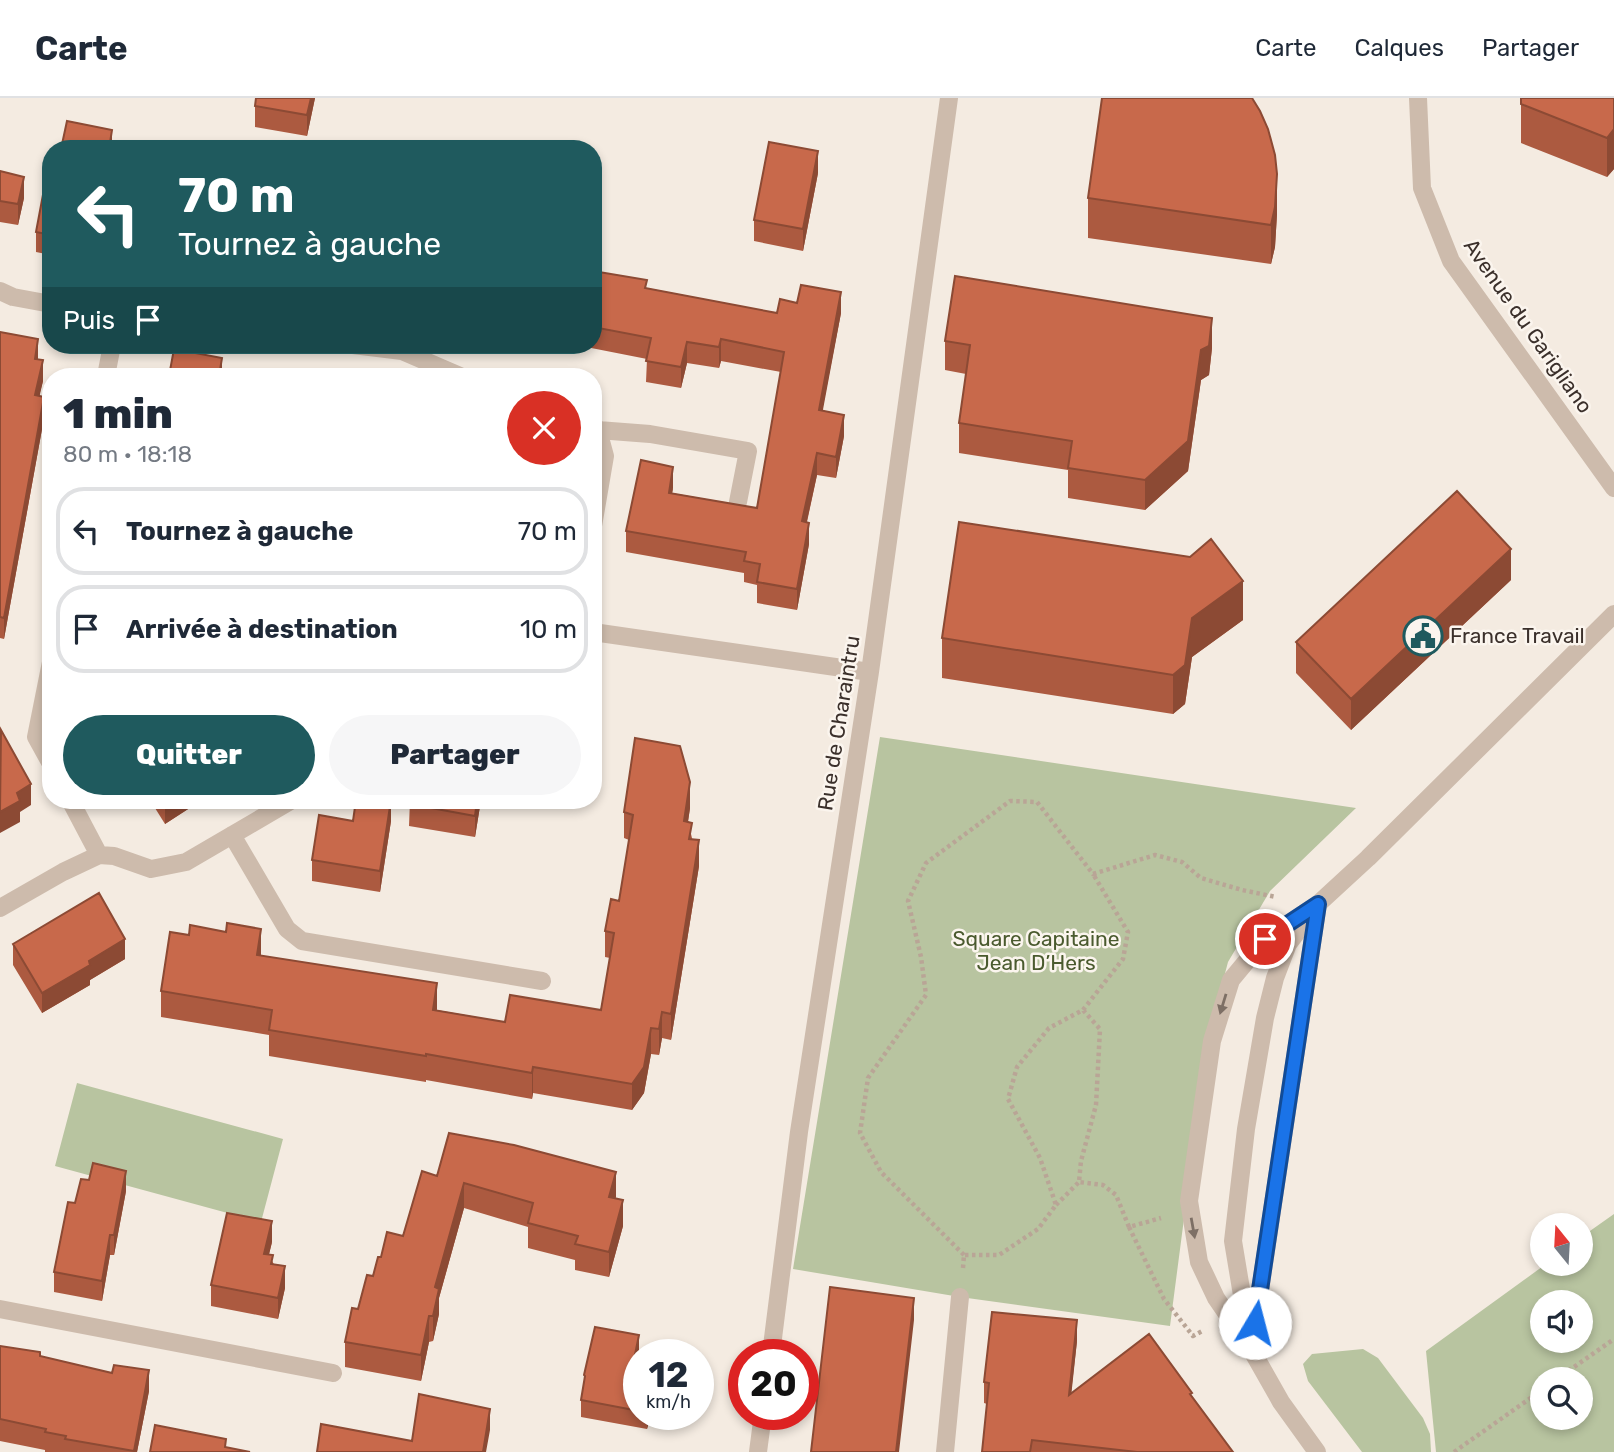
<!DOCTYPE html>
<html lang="fr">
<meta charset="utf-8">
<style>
:root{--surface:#fff;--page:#f6f6f7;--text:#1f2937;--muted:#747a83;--line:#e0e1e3;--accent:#1f5a5e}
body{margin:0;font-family:Rubik,sans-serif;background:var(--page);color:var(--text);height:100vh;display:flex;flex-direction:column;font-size:26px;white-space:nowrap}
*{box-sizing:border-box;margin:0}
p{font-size:23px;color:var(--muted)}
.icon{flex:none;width:38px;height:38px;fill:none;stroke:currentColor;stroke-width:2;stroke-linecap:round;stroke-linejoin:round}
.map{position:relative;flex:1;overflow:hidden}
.panel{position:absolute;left:42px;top:270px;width:560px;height:441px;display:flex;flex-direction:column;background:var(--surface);border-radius:28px;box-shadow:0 4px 10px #0003}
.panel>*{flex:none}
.guide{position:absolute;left:42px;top:42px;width:560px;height:214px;border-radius:28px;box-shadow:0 4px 10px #0003;background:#1f5a5e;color:#fff;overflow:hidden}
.needle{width:46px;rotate:342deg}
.controls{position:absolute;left:1530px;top:1115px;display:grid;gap:14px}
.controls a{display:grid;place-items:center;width:63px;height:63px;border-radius:50%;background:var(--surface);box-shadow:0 4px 10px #0003;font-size:35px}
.speed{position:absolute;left:623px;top:1241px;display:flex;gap:14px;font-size:35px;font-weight:700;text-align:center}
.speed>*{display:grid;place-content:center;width:91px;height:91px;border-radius:50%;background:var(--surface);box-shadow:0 4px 10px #0003;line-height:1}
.speed small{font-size:18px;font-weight:400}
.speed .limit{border:10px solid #d22;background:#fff;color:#111}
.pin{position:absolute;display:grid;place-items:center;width:60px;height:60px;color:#fff;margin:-30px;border:4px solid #fff;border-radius:50%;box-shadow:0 2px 7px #0007}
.me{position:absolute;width:77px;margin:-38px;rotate:8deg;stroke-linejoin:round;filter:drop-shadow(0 0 5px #0008)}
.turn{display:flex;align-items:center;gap:24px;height:147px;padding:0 21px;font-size:32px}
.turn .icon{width:91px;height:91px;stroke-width:2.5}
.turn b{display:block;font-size:49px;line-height:60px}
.then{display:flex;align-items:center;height:66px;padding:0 21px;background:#0003;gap:14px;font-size:26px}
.round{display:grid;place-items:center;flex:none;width:74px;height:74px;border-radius:37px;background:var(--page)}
.summary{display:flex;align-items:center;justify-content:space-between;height:119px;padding:0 21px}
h1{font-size:42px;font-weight:800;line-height:52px}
.action{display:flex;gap:14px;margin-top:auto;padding:14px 21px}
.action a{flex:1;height:80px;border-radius:42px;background:var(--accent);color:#fff;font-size:28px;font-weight:800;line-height:80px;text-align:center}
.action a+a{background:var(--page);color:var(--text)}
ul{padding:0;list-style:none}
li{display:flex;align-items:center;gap:21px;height:88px;margin:0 14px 10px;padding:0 7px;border:4px solid var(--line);border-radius:28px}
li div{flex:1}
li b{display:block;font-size:26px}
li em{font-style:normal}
header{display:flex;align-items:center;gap:42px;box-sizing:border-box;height:98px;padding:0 35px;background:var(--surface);border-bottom:2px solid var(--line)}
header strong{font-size:33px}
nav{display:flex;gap:38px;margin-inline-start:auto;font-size:24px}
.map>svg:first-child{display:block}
.green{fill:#b8c4a0;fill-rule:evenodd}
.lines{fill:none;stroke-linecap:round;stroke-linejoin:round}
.path{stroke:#b9a596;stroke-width:4.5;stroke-dasharray:3.5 3.5;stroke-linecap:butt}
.service{stroke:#cdbbac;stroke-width:18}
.minor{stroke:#cdbbac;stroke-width:18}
.wall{fill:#ac5a40}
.shaded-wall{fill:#8c4a34}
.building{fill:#c8694b;stroke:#8c4a34;stroke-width:2}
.oneway{fill:#7d6f65}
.route-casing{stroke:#114b97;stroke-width:18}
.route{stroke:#1a73e8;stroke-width:12}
.labels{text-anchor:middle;stroke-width:5;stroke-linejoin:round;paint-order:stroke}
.street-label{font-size:21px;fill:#3b302b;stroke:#fbf5ee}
.poi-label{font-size:21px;fill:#3b302b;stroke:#fbf5ee;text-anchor:start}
.park-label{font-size:21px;fill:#4a5a2e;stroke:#fbf5ee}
</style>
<header>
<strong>Carte</strong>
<nav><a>Carte</a><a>Calques</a><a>Partager</a></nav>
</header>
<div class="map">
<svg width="1614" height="1354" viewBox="0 0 1614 1354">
<rect width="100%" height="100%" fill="#f4ebe1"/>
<path class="green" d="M880,639L1356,710L1270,793L1228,864L1207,944L1170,1228L960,1199L793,1171Z
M77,985L283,1041L261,1124L55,1068Z
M1614,1116V1354H1436L1426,1253L1546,1166H1580V1140ZM1542,1204H1580V1242H1542ZM1542,1281H1580V1320H1542Z
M1363,1251L1378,1260L1423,1320L1430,1336L1431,1354H1362L1308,1283L1303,1266L1312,1256Z"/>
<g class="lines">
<path class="path" d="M1083,912L1123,861L1128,834L1093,776
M1056,1107L1079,1084
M1129,1129L1164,1201L1193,1238L1204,1232
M964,1157L881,1074L860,1035L868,980L926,897L921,859L908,803L926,765L1010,703L1037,704L1093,776L1155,757L1182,764L1201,780L1242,792L1276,799
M963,1170L964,1157H999L1038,1131L1056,1107L1040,1060L1008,1001L1017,969L1049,930L1083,912L1100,931L1096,1007L1081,1063L1079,1084L1103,1087L1116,1097L1129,1129L1161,1120
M1557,1281L1614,1241
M1454,1354L1542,1292"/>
<path class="service" d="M1252,1246L1318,806
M1251,1251L1216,1200L1199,1164L1189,1103L1212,943L1231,882L1265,841L1315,808"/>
<path class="minor" d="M1418,0L1422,90L1451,163L1614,390
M0,193L13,199L51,206
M353,247L402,253L460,278
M106,278L112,247
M593,326L598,332L605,358L593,428
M598,332L650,336L748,353L738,404
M593,534L870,574
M51,564L36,639L51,666
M70,702L99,757
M232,737L287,831L302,843L542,883
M0,810L63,774L99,757L114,758L151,771L186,764L292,702
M0,1211L333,1275
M771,1256L799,1034L870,574L949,0
M758,1354L763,1316
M945,1354L960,1199
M1317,1354L1281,1304L1251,1251L1233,1143L1246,1031L1265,920L1275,880L1288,846L1318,806L1368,760L1614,516"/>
</g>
<path class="wall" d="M256,0H315L307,38L255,29V8Z
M1521,0H1614V71L1607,79L1521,45Z
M51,71V157L36,154V134Z
M0,73L24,100L18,127L0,124Z
M818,75L803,153L754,143V122Z
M1088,100L1277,116L1275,149L1271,166L1088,140Z
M593,173L647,190L777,215H841L822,313L844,338L836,380L817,377L807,424L809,446L797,512L757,505V487L744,484V475L626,454V433L673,390L672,395L757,410L781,274L721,263L719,270L687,265L681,290L646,284L647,261L576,247H593Z
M0,234L38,262L43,283L39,298L44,320L4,541L0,540Z
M945,243L1212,250L1209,277L1201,282L1188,373L1145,412L1068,400V372L959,355V325L966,276L945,272Z
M1511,482L1351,632L1296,575V544Z
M1243,522L1192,559L1185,606L1173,616L942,580V540Z
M150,702H202L165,726Z
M410,702H481L475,739L409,728Z
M690,710L688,724L699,768L671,942L662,940L659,957L651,956L644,995L632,1012L533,995L532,1001L426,982V984L269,958V937L161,919V893L261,858L437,912L505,924L601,912L610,860L605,859V833L619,803L629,742L624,740V714Z
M353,723H391L380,794L312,783V762Z
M13,846L125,861L90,882V887L42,915L13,867Z
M437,1078L616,1101L623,1128L609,1179L575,1172V1162L528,1150V1129L464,1110L439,1200V1216L433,1243L429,1244L421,1283L345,1269V1244L381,1159L403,1138Z
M126,1093L114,1157H110L102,1203L54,1194V1174L75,1105Z
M272,1144L269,1156L285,1190L278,1221L211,1208V1187Z
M1077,1243L1071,1295L1192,1298L1233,1354H982L987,1306L984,1305V1284Z
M0,1248L40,1258L149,1293L137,1354H45V1352L0,1343Z
M639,1254L634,1277L639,1278V1316H651L647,1331L581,1319V1302L584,1287V1277Z"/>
<path class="shaded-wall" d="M311,0H315L307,38V17Z
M1614,31V71L1607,79V40Z
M112,32V51H109Z
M818,53V75L803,153V131Z
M1277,76V116L1275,149L1271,166V127Z
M24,79V100L18,127V106Z
M841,194V215L819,333V312Z
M1212,220V250L1209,277L1201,282L1188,373L1145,412V382L1201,252Z
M38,241V261H35Z
M721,241V263L719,270V249Z
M687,244V265L681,290V269Z
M222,260V278H219Z
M43,262V283L35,318V297Z
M44,299V320L4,541V520Z
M844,317V338L836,380V359Z
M817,355V377L802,445V423Z
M673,369V390L669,416V395Z
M809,425V446L797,512V491Z
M1511,451V482L1351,632V601Z
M1243,483V522L1192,559L1185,606L1173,616V577L1192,520Z
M690,684V710L684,749V723Z
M31,686V707L20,714V724L0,735V714L17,695Z
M170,702H202L165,726V705Z
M391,702V723L380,794V773Z
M477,702H481L475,739V718Z
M699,742V768L671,942V916Z
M261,831V857L257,883V857Z
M125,841V861L90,882V887L42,915V895L89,863Z
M437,885V911L433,938V912Z
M662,914V940L659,957V931Z
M651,930V956L644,995L632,1012V986Z
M533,969V995L532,1001V975Z
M126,1073V1093L114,1157V1137Z
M616,1074V1099L609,1124V1099Z
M464,1085V1110L439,1200V1216L433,1243V1218L435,1189Z
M623,1102V1128L609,1179V1154Z
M272,1123V1144L264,1177V1156Z
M110,1137V1157L102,1203V1183Z
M285,1168V1190L278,1221V1200Z
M914,1200V1222L899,1354H896Z
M429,1218V1244L421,1283V1257Z
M1077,1222V1243L1069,1318V1297Z
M639,1237V1254L631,1293V1276Z
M149,1272V1293L137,1354H134Z
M490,1311V1332L486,1354H483Z
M647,1316H651L647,1331Z"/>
<path class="building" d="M256,0H311L307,17L255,8Z
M1102,0H1252L1260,13L1268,31L1275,57L1277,76L1275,109L1271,127L1088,100Z
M1521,0H1614V31L1607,40L1521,6Z
M67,23L112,32L109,51H61Z
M769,44L818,53L803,131L754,122Z
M48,70L51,71V137L36,134Z
M0,73L24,79L18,106L0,103Z
M593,173L647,182L645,190L777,215L780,201L797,205L801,187L841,194L819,312L844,317L836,359L817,355L802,423L809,425L797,491L757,484L760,466L744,463L746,454L626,433L641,362L673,369L669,395L757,410L784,254L721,241L719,249L687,244L681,269L646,263L651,240L593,229Z
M955,178L1212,220L1209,248L1201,252L1188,343L1145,382L1068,370L1072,343L959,325L970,247L945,243Z
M0,234L38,241L35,261L43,262L35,297L44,299L4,520L0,519Z
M174,251L222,260L219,278H160V276L169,278Z
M1457,393L1511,451L1351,601L1296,544Z
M959,424L1190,459L1211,441L1243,483L1192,520L1185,567L1173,577L942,540Z
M1,632L31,686L17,695L20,703L0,714Z
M635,640L680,648L690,684L684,723L692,725L689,741L699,742L671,916L662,914L659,931L651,930L644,969L632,986L533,969L532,975L426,956V958L269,932L272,912L161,893L170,834L189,837L190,827L226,834L227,825L261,831L257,857L437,885L433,912L505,924L510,897L601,912L614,835L605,833L611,801L619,803L633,717L624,714Z
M356,702H391L380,773L312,762L319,717L353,723Z
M410,702H477L475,718L409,706Z
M99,795L125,841L89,863L90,867L42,895L13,846Z
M449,1035L514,1047L616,1074L609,1099L623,1102L609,1154L575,1146L578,1138L528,1125L533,1105L464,1085L435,1189L439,1191L433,1218H429L421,1257L345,1244L352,1210L358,1211L367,1177L373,1178L378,1159H381L387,1134L403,1138L422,1073L437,1078Z
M93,1065L126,1073L114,1137H110L102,1183L54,1174L68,1104L75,1105L81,1081L89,1082Z
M227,1115L272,1123L264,1156L273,1157L271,1166L285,1168L278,1200L211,1187Z
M830,1189L914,1200L896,1354H811Z
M992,1214L1077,1222L1069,1297L1149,1236L1192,1295L1190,1296L1233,1354H1137L1032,1342L1030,1354H982L989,1285L984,1284Z
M595,1229L639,1237L631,1276L639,1278V1313L581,1302L585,1278L584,1277Z
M0,1248L40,1254V1258L112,1275L114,1267L149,1272L134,1353L65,1341L66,1338L45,1334L46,1331L0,1321Z
M419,1296L490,1311L483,1354H317L321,1326L412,1343Z
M155,1327L226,1341L225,1349L250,1354H150Z"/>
<defs><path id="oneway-solid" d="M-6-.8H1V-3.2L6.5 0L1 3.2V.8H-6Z" transform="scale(1.75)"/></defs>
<g class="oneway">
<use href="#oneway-solid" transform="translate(1223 906) rotate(107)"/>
<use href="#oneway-solid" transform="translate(1193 1130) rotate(80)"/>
</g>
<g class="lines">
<g class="route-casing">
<path id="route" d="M1255,1225L1318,806L1265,841"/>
</g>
<use href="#route" class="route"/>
</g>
<defs>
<g id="civic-ring" transform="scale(2.0125)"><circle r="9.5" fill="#fbf5ee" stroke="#1f5a5e" stroke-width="1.5"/><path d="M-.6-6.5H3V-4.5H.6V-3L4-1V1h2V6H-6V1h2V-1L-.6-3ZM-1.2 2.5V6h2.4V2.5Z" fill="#1f5a5e"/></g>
</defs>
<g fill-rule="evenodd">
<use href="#civic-ring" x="1423" y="538"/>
</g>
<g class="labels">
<g class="street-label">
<text transform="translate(1528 228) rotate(55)" y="7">Avenue du Garigliano</text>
<text transform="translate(839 625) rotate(-81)" y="7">Rue de Charaintru</text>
</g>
<g class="poi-label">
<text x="1450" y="545">France Travail</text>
</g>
<g class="park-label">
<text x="1036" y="848">Square Capitaine<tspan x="1036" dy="24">Jean D’Hers</tspan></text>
</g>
</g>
</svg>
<div class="controls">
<a><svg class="needle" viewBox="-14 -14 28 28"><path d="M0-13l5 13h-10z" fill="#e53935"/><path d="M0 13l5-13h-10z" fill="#747a83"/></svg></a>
<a><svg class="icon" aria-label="sound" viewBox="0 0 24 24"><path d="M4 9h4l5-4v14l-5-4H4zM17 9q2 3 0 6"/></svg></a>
<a><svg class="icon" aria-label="search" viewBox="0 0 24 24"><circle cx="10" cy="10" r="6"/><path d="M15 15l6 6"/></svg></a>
</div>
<div class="speed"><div>12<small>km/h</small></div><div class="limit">20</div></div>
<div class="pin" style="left:1265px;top:841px;background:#d93025"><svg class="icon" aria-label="arrive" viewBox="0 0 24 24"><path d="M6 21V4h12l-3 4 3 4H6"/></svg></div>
<svg class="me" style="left:1255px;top:1225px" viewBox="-20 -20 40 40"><circle r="19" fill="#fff"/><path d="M0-13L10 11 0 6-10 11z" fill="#1a73e8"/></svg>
<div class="guide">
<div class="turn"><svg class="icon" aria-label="left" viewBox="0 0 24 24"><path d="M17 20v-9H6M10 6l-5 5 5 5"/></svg><div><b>70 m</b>Tournez à gauche</div></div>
<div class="then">Puis<svg class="icon" aria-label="arrive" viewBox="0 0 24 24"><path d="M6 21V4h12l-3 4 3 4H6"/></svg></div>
</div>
<section class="panel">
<div class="summary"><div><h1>1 min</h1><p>80 m · 18:18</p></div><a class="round" style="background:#d93025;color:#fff"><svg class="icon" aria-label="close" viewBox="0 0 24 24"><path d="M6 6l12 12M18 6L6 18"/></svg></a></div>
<ul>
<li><svg class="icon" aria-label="left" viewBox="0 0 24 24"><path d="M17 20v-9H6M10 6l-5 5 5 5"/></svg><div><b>Tournez à gauche</b></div><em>70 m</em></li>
<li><svg class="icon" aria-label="arrive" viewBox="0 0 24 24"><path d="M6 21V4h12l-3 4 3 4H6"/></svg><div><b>Arrivée à destination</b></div><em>10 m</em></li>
</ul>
<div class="action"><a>Quitter</a><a>Partager</a></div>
</section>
</div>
